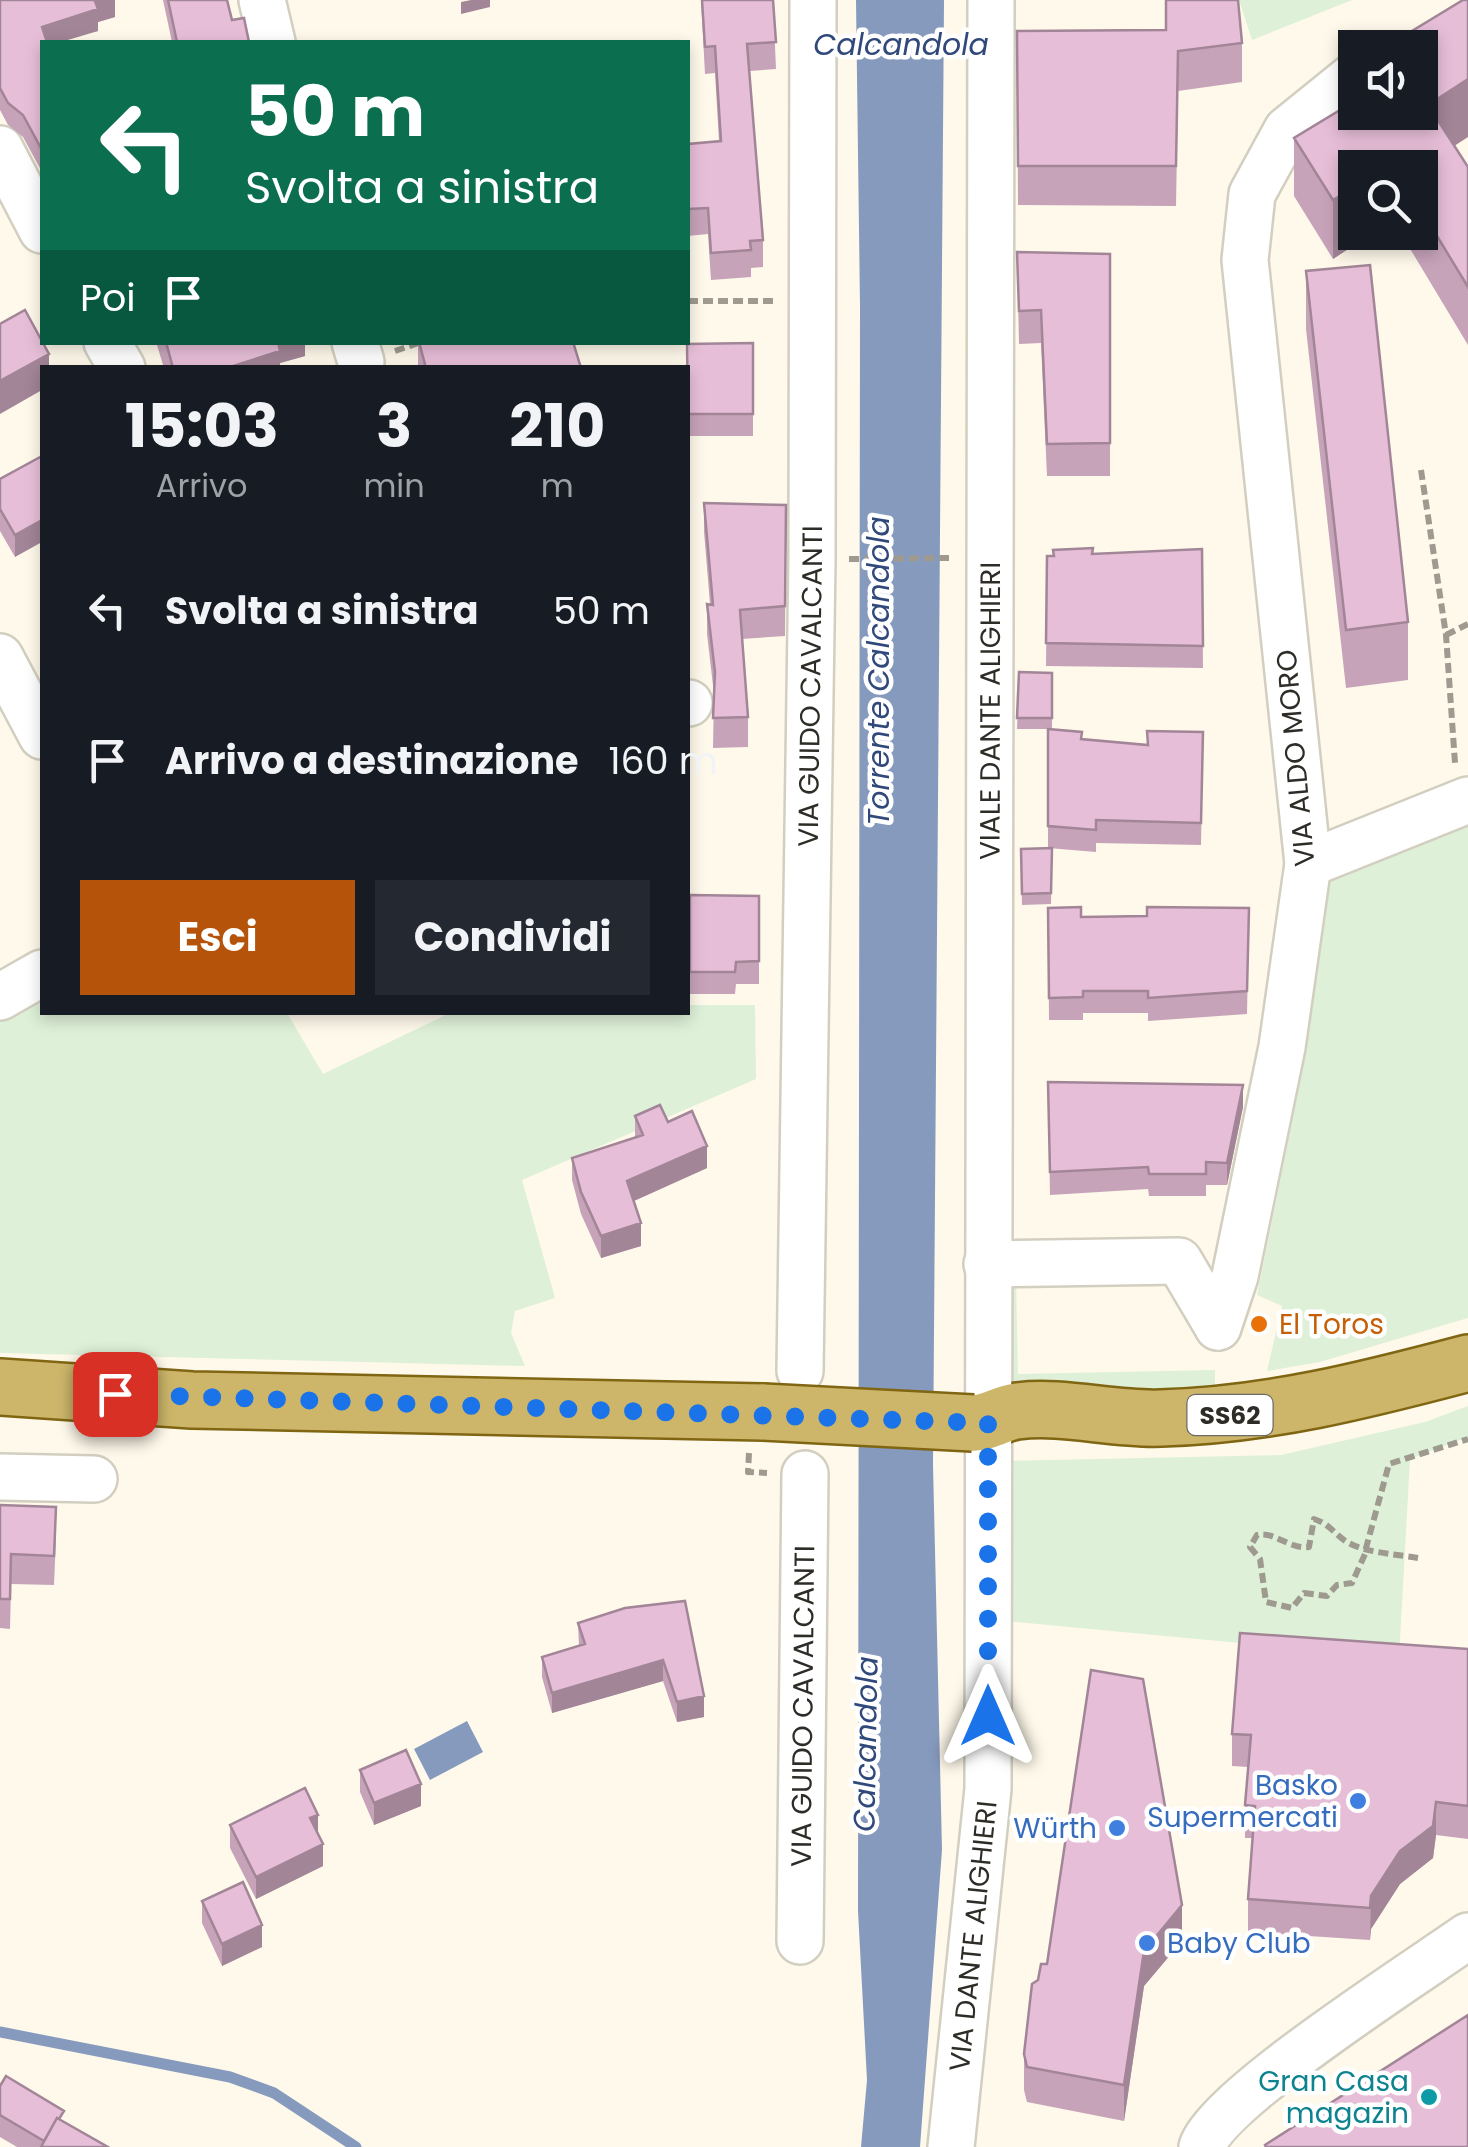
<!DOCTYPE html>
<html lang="it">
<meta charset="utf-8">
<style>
:root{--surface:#171b24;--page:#242831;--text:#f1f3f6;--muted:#9ea1a6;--accent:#b45309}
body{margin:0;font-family:Poppins,sans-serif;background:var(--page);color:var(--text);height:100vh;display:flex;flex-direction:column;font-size:38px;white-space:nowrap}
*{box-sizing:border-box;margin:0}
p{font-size:32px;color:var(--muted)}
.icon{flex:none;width:55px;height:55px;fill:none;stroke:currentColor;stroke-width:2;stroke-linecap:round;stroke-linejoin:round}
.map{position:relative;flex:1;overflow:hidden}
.side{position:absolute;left:40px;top:365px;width:650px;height:650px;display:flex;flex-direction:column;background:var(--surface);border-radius:0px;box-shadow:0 5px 15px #0003}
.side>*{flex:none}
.hud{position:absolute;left:40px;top:40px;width:650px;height:305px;border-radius:0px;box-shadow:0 5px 15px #0003;background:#0b6e4f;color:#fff;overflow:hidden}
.fabs{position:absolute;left:1338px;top:30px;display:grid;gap:20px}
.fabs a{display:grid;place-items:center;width:100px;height:100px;border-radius:0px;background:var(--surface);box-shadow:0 5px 15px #0003;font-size:50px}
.pin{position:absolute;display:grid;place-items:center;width:85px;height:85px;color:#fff;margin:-42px;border-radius:20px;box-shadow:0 5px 15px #0006}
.me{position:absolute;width:110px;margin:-55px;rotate:0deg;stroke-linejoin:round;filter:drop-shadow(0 0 8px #0008)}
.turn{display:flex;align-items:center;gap:35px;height:210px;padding:0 40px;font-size:45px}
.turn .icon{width:130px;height:130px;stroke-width:2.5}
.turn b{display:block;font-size:70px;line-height:85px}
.then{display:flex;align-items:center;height:95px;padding:0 40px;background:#0003;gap:20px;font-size:38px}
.eta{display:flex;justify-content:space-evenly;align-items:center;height:170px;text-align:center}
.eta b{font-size:60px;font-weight:700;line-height:70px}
.action{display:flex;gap:20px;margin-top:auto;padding:20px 40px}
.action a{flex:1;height:115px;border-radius:0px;background:var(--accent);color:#fff;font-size:40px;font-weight:700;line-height:115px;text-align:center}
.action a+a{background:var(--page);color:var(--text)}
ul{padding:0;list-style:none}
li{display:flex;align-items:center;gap:30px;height:150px;padding:0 40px}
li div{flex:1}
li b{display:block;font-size:38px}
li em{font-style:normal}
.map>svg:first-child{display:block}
.green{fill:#def0d8}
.water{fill:#869abe}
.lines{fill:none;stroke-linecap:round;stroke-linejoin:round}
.stream{stroke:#869abe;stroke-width:11}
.minor-casing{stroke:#d3cfc0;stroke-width:50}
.major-casing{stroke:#806612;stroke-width:60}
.path{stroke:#9e9a90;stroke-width:6;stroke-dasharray:10 5;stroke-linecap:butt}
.minor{stroke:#fff;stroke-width:45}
.major{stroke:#cdb66a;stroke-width:55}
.major-bridge-casing{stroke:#806612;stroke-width:60;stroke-linecap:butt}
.major-bridge{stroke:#cdb66a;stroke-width:55}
.wall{fill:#c7a3ba}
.shaded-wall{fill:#a28597}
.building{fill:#e7bed8;stroke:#a28597;stroke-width:2.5}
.route{stroke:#1a73e8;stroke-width:18;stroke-dasharray:0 32.4}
.food-dot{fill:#e8710a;stroke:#fff;stroke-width:4}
.shop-dot{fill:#3f7fe0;stroke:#fff;stroke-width:4}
.culture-dot{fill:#0f9aa8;stroke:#fff;stroke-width:4}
.labels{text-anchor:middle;stroke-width:9;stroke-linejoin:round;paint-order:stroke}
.shield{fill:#fff;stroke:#6d6b68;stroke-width:2.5}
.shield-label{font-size:25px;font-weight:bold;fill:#2e2c27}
.street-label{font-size:28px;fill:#2e2c27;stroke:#fff}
.food-label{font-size:28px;fill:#c56008;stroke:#fff;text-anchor:start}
.shop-label{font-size:28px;fill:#366cbe;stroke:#fff;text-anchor:end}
.culture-label{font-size:28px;fill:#0d838f;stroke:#fff;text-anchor:end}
.water-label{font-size:30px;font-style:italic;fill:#30497a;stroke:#fff}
</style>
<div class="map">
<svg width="1468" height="2147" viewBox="0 0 1468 2147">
<rect width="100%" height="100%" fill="#fef9ea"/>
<path class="green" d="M1239,0H1352L1252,40Z
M1468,813V1318L1320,1362L1267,1371L1282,1306L1257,1295L1303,1067L1326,870Z
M42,997V1012L287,1013L323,1074L450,1013L688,1012V1005H755L756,1079L522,1180L555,1298L515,1311L511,1333L525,1366L0,1353V1021Z
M999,1278H1016L1018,1374L1215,1370V1389L1001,1393Z
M1468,1406V1437L1410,1459L1399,1658L1006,1621L1004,1461L1281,1455L1425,1422Z"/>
<path class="water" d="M856,0H944L933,1465L942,1850L920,2147H861L867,2080L858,1911L860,306Z
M467,1721L483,1752L430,1780L414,1749Z"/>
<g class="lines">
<path class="stream" d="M0,2032L230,2077L274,2093L356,2147"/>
<g class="minor-casing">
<g id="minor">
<path d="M262,0L272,42"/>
<path d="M0,149L42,230"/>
<path d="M107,342L122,368"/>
<path d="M355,342L361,362"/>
<path d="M0,657L42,736"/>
<path d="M688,703H689"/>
<path d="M1308,864L1468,800"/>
<path d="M0,997L42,973"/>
<path d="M987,1264L1179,1261L1218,1327"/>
<path d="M1218,1327L1235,1276L1282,1047L1308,864L1245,260L1252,194L1287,130L1355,75"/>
<path id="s1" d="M800,1371L812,559L813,0"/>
<path d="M0,1477L94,1479"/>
<path id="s2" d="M800,1941L805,1474"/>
<path id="s3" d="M951,2147L988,1789L991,0"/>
<path d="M1202,2147C1217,2099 1417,1972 1468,1936"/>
</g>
</g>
<g class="major-casing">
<path id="major" d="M0,1387L192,1400L763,1412
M973,1423C990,1423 1001,1413 1017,1411C1063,1405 1114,1420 1161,1418C1268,1415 1366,1390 1468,1363"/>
</g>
<path class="path" d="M688,301H776
M395,351L421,342
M1421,470L1446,635L1455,763
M849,559L951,558
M1446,635L1468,624
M749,1453L748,1472L767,1473
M1418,1558C1396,1554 1366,1553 1347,1542C1334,1534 1330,1524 1314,1519L1309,1547C1290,1550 1275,1531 1257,1535L1250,1547L1260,1559L1266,1602L1292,1608L1304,1593L1327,1596L1337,1585L1352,1583L1365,1554L1366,1548L1389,1464L1468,1439"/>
<use href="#minor" class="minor"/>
<use href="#major" class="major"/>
<g class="major-bridge-casing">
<path id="major-bridge" d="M763,1412L973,1423"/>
</g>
<use href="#major-bridge" class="major-bridge"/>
</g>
<path class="wall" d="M0,0H115V17L98,22V31L42,42V172L23,137L8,125L0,110Z
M163,0H227L232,20L249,42H172Z
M701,0H773L776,69L749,71L763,240V267L751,268V277L711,280L708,234L688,236V144L719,141L715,73L705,74Z
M1017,31L1242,43V82L1178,91L1176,206L1018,205Z
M1294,138L1454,146L1468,167V345L1400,232H1420V168H1355V232H1374L1333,259L1294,196Z
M1017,252L1110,254V476H1047L1041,343L1019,344Z
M1306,271L1408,622V680L1346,688L1306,329Z
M156,342H305V356L280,363V368H164Z
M418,342H573L581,368H418Z
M753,343V436H688L687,344Z
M42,456L15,557L0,531V479Z
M704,503L786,505L785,636L742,639L748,717V747L713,748L714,694L707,634V604H710L704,532Z
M1202,549L1203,668L1046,666L1047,556Z
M1019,672L1052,673V729L1082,739L1147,745L1203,732L1201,845L1096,843V852L1048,848V729H1017Z
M1052,848L1051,904L1022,905L1021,849Z
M690,895L759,896V984H736L735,994H690Z
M1048,908L1081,917L1147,916L1249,908L1247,1014L1148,1021V1013H1083V1020H1049Z
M1048,1082L1243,1107L1227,1185H1206V1196H1149L1148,1189L1050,1195Z
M635,1116L668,1122L707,1168L634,1201L641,1246L601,1258L581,1214L572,1180V1158L635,1138Z
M0,1505L56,1537L54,1585L11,1584L10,1629L0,1628Z
M625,1608L704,1717L677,1722L663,1681L552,1713L542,1677V1657L579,1646L578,1623Z
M1468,1649V1839L1436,1835L1433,1858L1400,1884L1371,1929L1370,1940L1248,1932V1899L1253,1838H1245V1805L1248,1767L1232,1766V1734Z
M360,1770L421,1806L374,1825L360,1792Z
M230,1825L318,1835L323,1866L256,1899L230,1848Z
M202,1901L262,1947L222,1966L202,1923Z
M1182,1941L1144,1986L1124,2121L1027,2102L1024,2090V2054L1038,1980L1047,1964Z
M0,2086L64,2122L108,2147H17L0,2137Z"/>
<path class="shaded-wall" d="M99,0H115V17L98,22V31L61,42H42V27Z
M471,0H490V7L461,14V2Z
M1468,79V137L1428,163V105Z
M1355,187V232H1374L1333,259V200Z
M276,342H305V356L280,363V368H227Z
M49,354V368H42V390L0,414V381Z
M42,520V542L15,557V535Z
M1243,1085V1107L1227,1185V1163Z
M707,1146V1168L627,1204V1181Z
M641,1223V1246L601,1258V1236Z
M663,1660V1681L552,1713V1693Z
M704,1696V1717L677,1722V1702Z
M421,1784V1806L374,1825V1803Z
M1436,1802V1835L1433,1858L1400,1884L1371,1929L1370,1940L1371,1896L1400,1851Z
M318,1815V1837L310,1818Z
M323,1844V1866L256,1899V1877Z
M1182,1905V1941L1144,1986L1124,2121V2085L1144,1951Z
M262,1925V1947L222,1966V1944Z"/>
<path class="building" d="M0,0H99L95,1L98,9L42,27L47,42H42V150L23,115L8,103L0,88Z
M168,0H227L232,20L244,18L249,42H177Z
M702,0H773L776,42L747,44L763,240L750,241L751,250L711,253L708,208L688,209V144L721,141L715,46L705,47Z
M1166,0H1238L1242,43L1178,51L1176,166H1018L1017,31L1166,30Z
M1463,0H1468V79L1428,105L1468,167V287L1420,208V168H1396L1393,163L1385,168H1355V187L1333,200L1294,138L1355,101V112H1420V48H1384Z
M1017,252L1110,254V443L1047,444L1041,310L1019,311Z
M1370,265L1408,622L1346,630L1306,271Z
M25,310L49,354L0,381V324Z
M166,342H278L280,351L227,368H173Z
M419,342H573L581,368H426Z
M753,343V414H688L687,344Z
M42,456V520L15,535L0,509V479Z
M704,503L786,505L785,606L740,610L748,717L713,718L715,672L707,604L713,605Z
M1093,548L1092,554L1202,549L1203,646L1046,643L1047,556H1054L1053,550Z
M1019,672L1052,673V718H1017Z
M1048,729L1082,732L1081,739L1148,745L1147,731L1203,732L1201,823L1096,820V830L1048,826Z
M1052,848L1051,893L1022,894L1021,849Z
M690,895L759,896V961L736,962L735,972H690Z
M1081,907V917L1147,916V907L1249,908L1247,991L1148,998V991H1083V997L1049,998L1048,908Z
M1048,1082L1243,1085L1227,1163L1206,1162V1174H1149L1148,1167L1050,1172Z
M660,1105L668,1122L692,1111L707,1146L627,1181L641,1223L601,1236L581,1192L572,1158L643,1135L635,1116Z
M0,1505L56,1507L54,1556L11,1554L10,1599H0Z
M685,1601L704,1696L677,1702L663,1660L552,1693L542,1657L585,1644L578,1623L625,1608Z
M1240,1633L1468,1649V1806L1436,1802L1433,1826L1400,1851L1371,1896L1370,1908L1248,1899L1255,1806L1245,1805L1251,1735L1232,1734Z
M1091,1670L1143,1679L1182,1905L1144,1951L1124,2085L1027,2067L1024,2054L1032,1984L1038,1980L1041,1964H1047Z
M406,1750L421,1784L374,1803L360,1770Z
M305,1788L318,1815L310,1818L323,1844L256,1877L230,1825Z
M243,1882L262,1925L222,1944L202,1901Z
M1468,2015V2147H1266L1265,2145Z
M6,2076L64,2111L59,2119L57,2118L44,2141L0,2115V2086Z
M57,2118L108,2147H41Z"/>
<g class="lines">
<path class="route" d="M115,1394L988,1423V1716"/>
</g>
<circle class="food-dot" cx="1259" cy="1324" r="10"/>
<g class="shop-dot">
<circle cx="1358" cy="1801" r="10"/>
<circle cx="1117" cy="1828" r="10"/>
<circle cx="1147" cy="1943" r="10"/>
</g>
<circle class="culture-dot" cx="1429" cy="2097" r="10"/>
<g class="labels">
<rect class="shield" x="1187.5" y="1395" width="85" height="40" rx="8"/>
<g class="shield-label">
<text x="1230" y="1424">SS62</text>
</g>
<g class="street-label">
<text dy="10" stroke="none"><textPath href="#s1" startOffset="685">VIA GUIDO CAVALCANTI</textPath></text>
<text dy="10" stroke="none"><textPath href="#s3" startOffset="1438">VIALE DANTE ALIGHIERI</textPath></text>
<text transform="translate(1295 758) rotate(-95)" y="10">VIA ALDO MORO</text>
<text dy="10" stroke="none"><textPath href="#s2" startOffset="235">VIA GUIDO CAVALCANTI</textPath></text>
<text dy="10" stroke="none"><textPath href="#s3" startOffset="212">VIA DANTE ALIGHIERI</textPath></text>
</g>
<g class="food-label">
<text x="1279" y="1334">El Toros</text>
</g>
<g class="shop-label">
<text x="1338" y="1795">Basko<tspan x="1338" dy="32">Supermercati</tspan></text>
<text x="1097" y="1838">Würth</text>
<text x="1167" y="1953" text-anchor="start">Baby Club</text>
</g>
<g class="culture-label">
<text x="1409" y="2091">Gran Casa<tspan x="1409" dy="32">magazin</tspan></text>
</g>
<g class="water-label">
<text x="901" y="55">Calcandola</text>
<text transform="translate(879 671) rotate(-90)" y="10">Torrente Calcandola</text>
<text transform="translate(866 1744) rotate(-89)" y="10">Calcandola</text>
</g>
</g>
</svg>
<div class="fabs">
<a><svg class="icon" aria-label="sound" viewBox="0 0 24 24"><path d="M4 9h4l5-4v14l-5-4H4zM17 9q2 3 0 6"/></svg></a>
<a><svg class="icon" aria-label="search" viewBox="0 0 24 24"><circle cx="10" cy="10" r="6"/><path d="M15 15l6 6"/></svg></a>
</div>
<div class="pin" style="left:115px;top:1394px;background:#d93025"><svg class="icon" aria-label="arrive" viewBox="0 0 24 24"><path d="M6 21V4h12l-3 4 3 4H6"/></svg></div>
<svg class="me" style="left:988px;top:1716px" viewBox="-20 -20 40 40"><path d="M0-17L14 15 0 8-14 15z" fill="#1a73e8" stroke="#fff" stroke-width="4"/></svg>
<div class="hud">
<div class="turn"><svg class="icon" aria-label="left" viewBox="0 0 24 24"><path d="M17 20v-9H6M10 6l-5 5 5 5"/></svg><div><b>50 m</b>Svolta a sinistra</div></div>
<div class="then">Poi<svg class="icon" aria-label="arrive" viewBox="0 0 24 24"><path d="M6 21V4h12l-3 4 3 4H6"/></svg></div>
</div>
<section class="side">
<div class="eta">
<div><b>15:03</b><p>Arrivo</p></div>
<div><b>3</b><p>min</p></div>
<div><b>210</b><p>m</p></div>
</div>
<ul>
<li><svg class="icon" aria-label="left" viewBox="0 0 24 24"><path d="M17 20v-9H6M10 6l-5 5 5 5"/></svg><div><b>Svolta a sinistra</b></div><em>50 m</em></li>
<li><svg class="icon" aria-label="arrive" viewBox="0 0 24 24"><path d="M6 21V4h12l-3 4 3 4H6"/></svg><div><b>Arrivo a destinazione</b></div><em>160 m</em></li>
</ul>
<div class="action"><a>Esci</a><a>Condividi</a></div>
</section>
</div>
